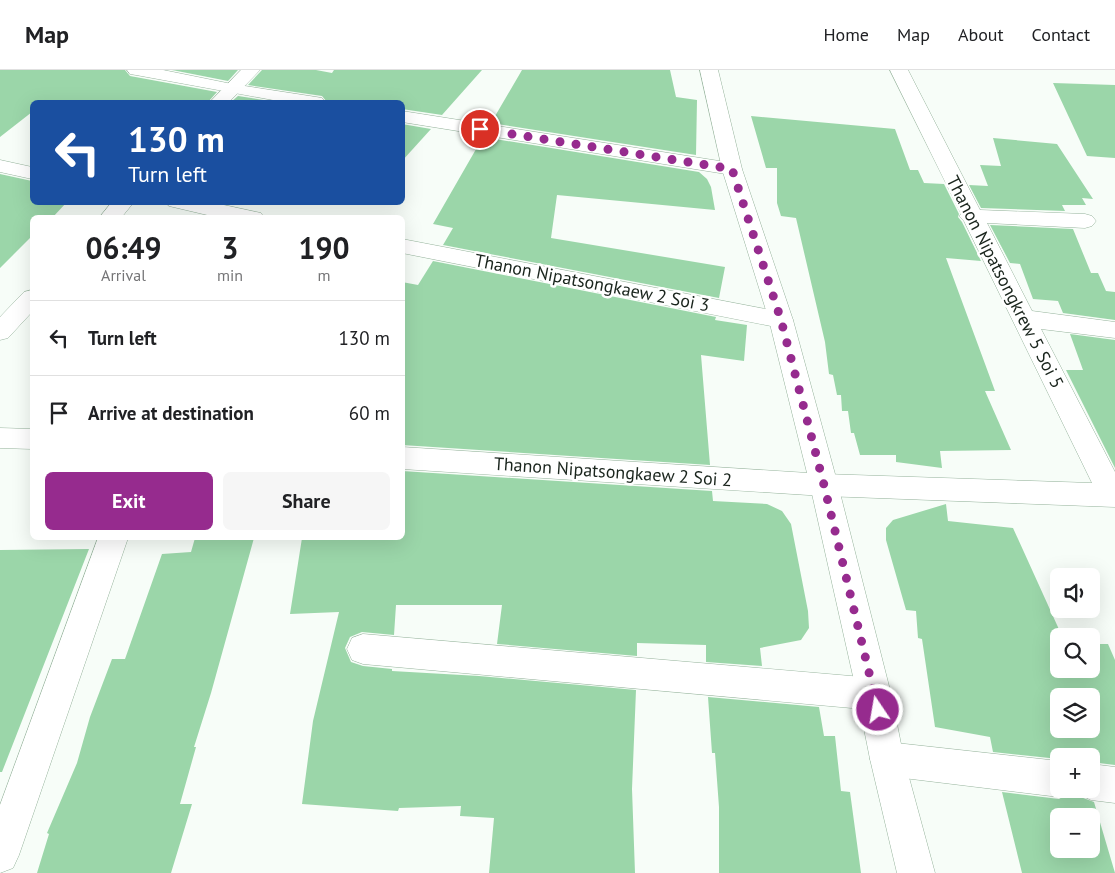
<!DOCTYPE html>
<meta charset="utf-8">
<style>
:root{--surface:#fff;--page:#f6f6f6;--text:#202124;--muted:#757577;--line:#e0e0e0;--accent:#962b8e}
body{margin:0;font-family:"PT Sans",sans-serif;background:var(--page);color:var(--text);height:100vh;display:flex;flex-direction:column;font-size:19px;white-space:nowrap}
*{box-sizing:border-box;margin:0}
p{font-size:16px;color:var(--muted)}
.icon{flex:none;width:28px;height:28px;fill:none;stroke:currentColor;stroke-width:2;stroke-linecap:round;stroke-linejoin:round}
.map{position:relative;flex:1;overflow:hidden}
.sheet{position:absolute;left:30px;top:145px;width:375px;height:325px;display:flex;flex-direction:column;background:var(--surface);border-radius:8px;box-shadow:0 5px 20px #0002}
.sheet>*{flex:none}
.guide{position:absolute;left:30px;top:30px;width:375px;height:105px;border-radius:8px;box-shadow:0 5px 20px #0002;background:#1a4fa0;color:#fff;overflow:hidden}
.tools{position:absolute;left:1050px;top:498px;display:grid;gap:10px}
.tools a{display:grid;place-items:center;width:50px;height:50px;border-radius:8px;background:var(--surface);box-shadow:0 5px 20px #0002;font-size:25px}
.pin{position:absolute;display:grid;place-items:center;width:42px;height:42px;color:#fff;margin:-21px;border:2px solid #fff;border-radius:50%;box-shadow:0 1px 5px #0007}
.me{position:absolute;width:55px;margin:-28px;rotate:348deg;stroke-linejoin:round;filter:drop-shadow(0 0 4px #0008)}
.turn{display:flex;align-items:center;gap:18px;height:105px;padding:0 15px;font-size:22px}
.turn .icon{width:65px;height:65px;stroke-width:2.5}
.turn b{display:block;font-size:35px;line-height:42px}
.eta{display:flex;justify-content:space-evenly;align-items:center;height:85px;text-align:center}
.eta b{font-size:30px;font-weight:800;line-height:35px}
.cta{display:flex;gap:10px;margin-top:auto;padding:10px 15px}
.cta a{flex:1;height:58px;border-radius:8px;background:var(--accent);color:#fff;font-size:20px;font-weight:800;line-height:58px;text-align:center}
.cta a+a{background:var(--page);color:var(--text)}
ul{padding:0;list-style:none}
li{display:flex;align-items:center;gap:15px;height:75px;padding:0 15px;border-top:1px solid var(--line)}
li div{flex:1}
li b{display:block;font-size:19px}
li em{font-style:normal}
header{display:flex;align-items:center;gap:30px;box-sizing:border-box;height:70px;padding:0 25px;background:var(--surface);border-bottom:1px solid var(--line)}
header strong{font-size:24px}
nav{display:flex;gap:28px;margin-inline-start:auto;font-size:18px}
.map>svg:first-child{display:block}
.building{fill:#9bd6a9;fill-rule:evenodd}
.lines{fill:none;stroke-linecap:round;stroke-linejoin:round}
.minor-casing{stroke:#96b39c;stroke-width:1}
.tertiary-casing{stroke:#96b39c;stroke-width:1}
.minor{fill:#fff;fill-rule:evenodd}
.tertiary{fill:#fff;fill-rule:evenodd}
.route{stroke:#962b8e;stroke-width:9;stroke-dasharray:0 16.2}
.labels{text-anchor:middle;stroke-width:5;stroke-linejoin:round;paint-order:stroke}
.street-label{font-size:18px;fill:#19241c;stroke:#fff}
</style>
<header>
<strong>Map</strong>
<nav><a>Home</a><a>Map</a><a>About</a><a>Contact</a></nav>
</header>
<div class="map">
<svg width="1115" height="803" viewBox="0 0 1115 803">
<rect width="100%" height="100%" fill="#f7fdf8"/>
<path class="building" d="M0,0H125L130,6L217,22L208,32H32V42L0,67Z
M172,0H238L228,11Z
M262,0H316L332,3L334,0H482L442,45L402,39V32H327L322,26L248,15Z
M522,0H670L676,27L697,30L696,85L491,53Z
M1053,13L1115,15V88L1087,86Z
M238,26L276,32H231Z
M751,46L895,59L910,100H918L924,113L944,114L959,144L958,147L962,152L981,191L946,188L995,321H985L1011,380L940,381L942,398L896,392V385H860L854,363H851L848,341H842L841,325H837L833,305L829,304L825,272L796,148L781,146L777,133V98H766Z
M402,54L431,59L402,91Z
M483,67L699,102L707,109L711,117L715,140L557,125L551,168L725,197L719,228L443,175L453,158L433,154Z
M993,68L1057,74L1093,129L1082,128L1086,135H1062L1065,141L981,138L969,115L988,116L980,95L1001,96Z
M0,104L32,111V132H67L52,148H32V166L0,198Z
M990,155L1073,159L1091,203H1098L1106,221L1115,222V250L1063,243L1058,231L1033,229L1020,194L1010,193Z
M433,191L716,247L715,250L747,255L744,291L701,285L710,395L402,375V212L418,215Z
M1070,264L1115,270V398L1066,300H1083Z
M402,401L712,421L713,431L767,434L782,441L791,454L808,541L809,558L801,570L760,578L762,596L706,592V575L637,573V586L497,574L502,535H396L394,565L362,562L350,567L345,578L351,592L363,596L392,599V601L479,606L636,620L632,719L635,803H489L494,748L460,746L461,736L399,738L398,741L302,734L313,651L339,542L290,544L302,468H402Z
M946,434L948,451L1013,458L1062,566H1059V599H1091V574H1108L1115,590V695L1091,692V686H1059V689L993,682L990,667L935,657L922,569L918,568L916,541L906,540L886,470V458L893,450ZM1059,626H1091V659H1059Z
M195,468H254L211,623L194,677H196L180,734H192L171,803H37L49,764L47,763L77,693L90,647L112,589H125L162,484L191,482Z
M89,479L2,702H0V480Z
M708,627L819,637L824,666H835L841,721L850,722L861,803H719V737L715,683H712Z
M1074,720L1078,726L1094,732L1115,803H1022L1002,722L1059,729ZM1059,746H1091V779H1059Z"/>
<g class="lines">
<g class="minor-casing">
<path id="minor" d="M127,0H163L232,14L316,27L322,28L325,32H284L136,5L130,4Z
M890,0H908L980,140L1085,144L1092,146L1096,151L1092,156L1085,158L987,153L1032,241L1115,252V268L1041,259L1115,402V437L824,426L402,399V377L824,404L1092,413L964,151L959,146L961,144Z
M402,41L732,93L739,95L742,99L739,103L732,105L402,52Z
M0,90L32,97V109L0,102Z
M166,132H210L261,143L264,148H220L169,136Z
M402,169L781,242L789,244L793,250L789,256L781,258L402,183Z
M0,358L32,359V379L0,378Z
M98,468H128L19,785L13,798L0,803V735Z
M363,564L874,608L886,613L891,624L886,635L874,640L363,594L352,590L347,579L352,568Z
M887,672L1059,691V719H1073L1071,721L1059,727L887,706L875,701L870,689L875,677Z
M1091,694L1115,697V733L1091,730L1079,724L1076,719H1091Z"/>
</g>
<g class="tertiary-casing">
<path id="tertiary" d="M241,0H260L229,32H210Z
M700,0H718L742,99L793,250L838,415L891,624L904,689L935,803H897L870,689L857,624L810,415L769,250L722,99Z
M112,132H134L121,148H99Z
M32,220V242L8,268L0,270V247L24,222Z"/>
</g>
<use href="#minor" class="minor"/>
<use href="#tertiary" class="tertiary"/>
</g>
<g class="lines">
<path class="route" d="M480,59L732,99L781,250L824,415L878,640"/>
</g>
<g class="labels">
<g class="street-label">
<text transform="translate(1005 212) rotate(63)" y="6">Thanon Nipatsongkrew 5 Soi 5</text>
<text transform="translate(592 213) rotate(11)" y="6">Thanon Nipatsongkaew 2 Soi 3</text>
<text transform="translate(613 402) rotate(4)" y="6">Thanon Nipatsongkaew 2 Soi 2</text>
</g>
</g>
</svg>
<div class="tools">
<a><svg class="icon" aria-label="sound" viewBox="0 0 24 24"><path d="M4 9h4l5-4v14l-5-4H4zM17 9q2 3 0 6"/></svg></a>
<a><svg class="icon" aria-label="search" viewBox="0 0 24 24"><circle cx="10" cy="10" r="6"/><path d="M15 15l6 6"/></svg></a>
<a><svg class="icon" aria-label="layers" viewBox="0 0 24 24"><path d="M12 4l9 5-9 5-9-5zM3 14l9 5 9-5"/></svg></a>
<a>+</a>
<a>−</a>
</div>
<div class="pin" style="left:480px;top:59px;background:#d93025"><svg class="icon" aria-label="arrive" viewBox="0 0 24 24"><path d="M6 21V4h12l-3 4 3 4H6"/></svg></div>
<svg class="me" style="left:878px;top:640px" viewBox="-20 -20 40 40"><circle r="17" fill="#962b8e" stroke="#fff" stroke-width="3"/><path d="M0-11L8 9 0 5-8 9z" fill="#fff"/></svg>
<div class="guide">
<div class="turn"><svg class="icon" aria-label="left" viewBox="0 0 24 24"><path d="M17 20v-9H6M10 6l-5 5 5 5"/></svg><div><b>130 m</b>Turn left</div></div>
</div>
<section class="sheet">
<div class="eta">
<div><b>06:49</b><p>Arrival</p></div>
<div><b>3</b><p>min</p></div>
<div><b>190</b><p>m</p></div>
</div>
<ul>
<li><svg class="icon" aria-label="left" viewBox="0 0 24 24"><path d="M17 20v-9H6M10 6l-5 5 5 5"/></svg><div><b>Turn left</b></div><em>130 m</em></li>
<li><svg class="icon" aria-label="arrive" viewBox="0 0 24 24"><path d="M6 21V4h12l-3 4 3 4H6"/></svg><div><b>Arrive at destination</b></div><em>60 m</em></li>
</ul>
<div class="cta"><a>Exit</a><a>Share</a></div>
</section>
</div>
